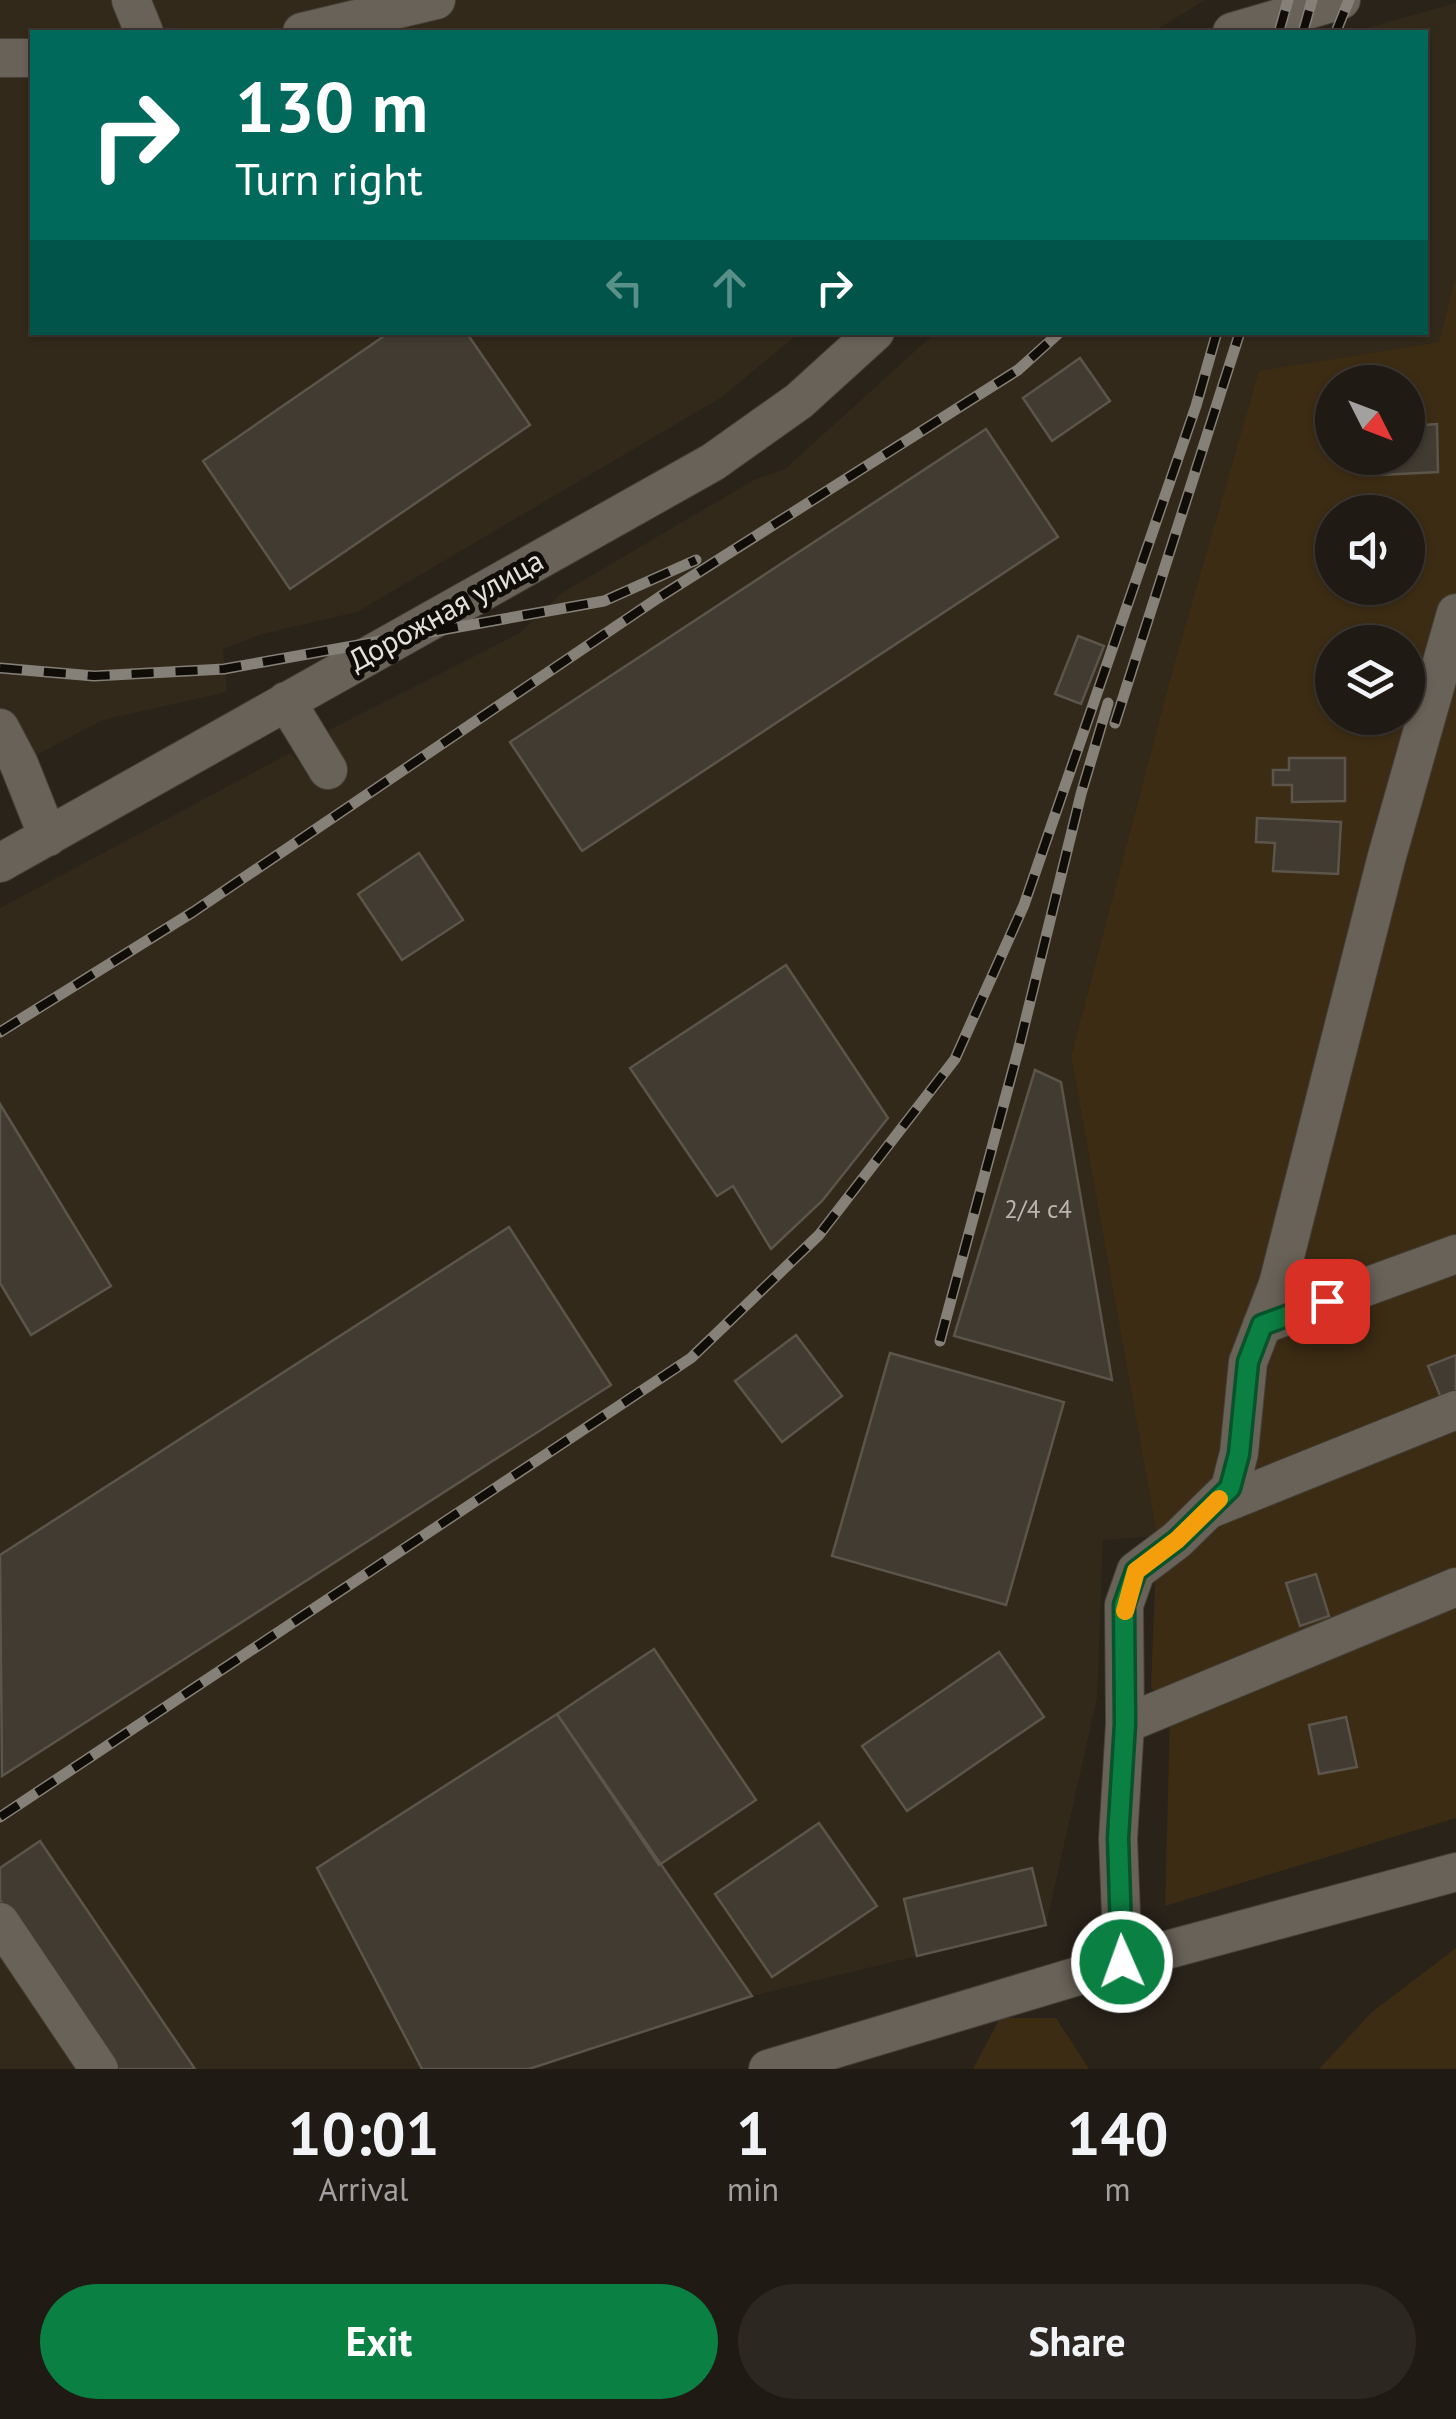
<!DOCTYPE html>
<meta charset="utf-8">
<style>
:root{--surface:#201a14;--page:#2d2722;--text:#f1f3f6;--muted:#a2a1a0;--line:#3d3834;--accent:#0b8043}
body{margin:0;font-family:"PT Sans",sans-serif;background:var(--page);color:var(--text);height:100vh;display:flex;flex-direction:column;font-size:38px;white-space:nowrap}
*{box-sizing:border-box;margin:0}
p{font-size:32px;color:var(--muted)}
.icon{flex:none;width:55px;height:55px;fill:none;stroke:currentColor;stroke-width:2;stroke-linecap:round;stroke-linejoin:round}
.map{position:relative;height:2069px;overflow:hidden}
.sheet{display:flex;flex-direction:column;background:var(--surface);flex:1}
.sheet>*{flex:none}
.hud{position:absolute;left:30px;top:30px;width:1398px;height:305px;border-radius:0px;box-shadow:0 2px 8px #0004,0 0 0 2px var(--line);background:#00695c;color:#fff;overflow:hidden}
.needle{width:65px;rotate:132deg}
.fabs{position:absolute;left:1315px;top:365px;display:grid;gap:20px}
.fabs a{display:grid;place-items:center;width:110px;height:110px;border-radius:50%;background:var(--surface);box-shadow:0 2px 8px #0004,0 0 0 2px var(--line);font-size:50px}
.pin{position:absolute;display:grid;place-items:center;width:85px;height:85px;color:#fff;margin:-42px;border-radius:20px;box-shadow:0 5px 15px #0006}
.me{position:absolute;width:110px;margin:-55px;rotate:358deg;stroke-linejoin:round;filter:drop-shadow(0 0 8px #0008)}
.turn{display:flex;align-items:center;gap:35px;height:210px;padding:0 40px;font-size:45px}
.turn .icon{width:130px;height:130px;stroke-width:2.5}
.turn b{display:block;font-size:70px;line-height:85px}
.lanes{display:flex;align-items:center;height:95px;padding:0 40px;background:#0003;justify-content:center;gap:50px;direction:ltr}
.lanes .off{opacity:.35}
.eta{display:flex;justify-content:space-evenly;align-items:center;height:170px;text-align:center}
.eta b{font-size:60px;font-weight:800;line-height:70px}
.button{display:flex;gap:20px;margin-top:auto;padding:20px 40px}
.button a{flex:1;height:115px;border-radius:60px;background:var(--accent);color:#fff;font-size:40px;font-weight:800;line-height:115px;text-align:center}
.button a+a{background:var(--page);color:var(--text)}
.map>svg:first-child{display:block}
.built{fill:#32291a}
.green{fill:#3c2c14;fill-rule:evenodd}
.building{fill:#413b31;stroke:#5c554b;stroke-width:2.5}
.lines{fill:none;stroke-linecap:round;stroke-linejoin:round}
.minor-casing{stroke:#444038;stroke-width:40}
.minor{stroke:#696258;stroke-width:38}
.rail-casing{stroke:#858078;stroke-width:11}
.rail{stroke:#100d09;stroke-width:8;stroke-dasharray:22;stroke-linecap:butt}
.route-casing{stroke:#07532c;stroke-width:25}
.route{stroke:#0b8043;stroke-width:18}
.slow{stroke:#f59e0b;stroke-width:18}
.labels{text-anchor:middle;stroke-width:10;stroke-linejoin:round;paint-order:stroke}
.number-label{font-size:25px;fill:#bbb7b0}
.street-label{font-size:30px;fill:#e4e0da;stroke:#100d09}
</style>
<div class="map">
<svg width="1456" height="2069" viewBox="0 0 1456 2069">
<rect width="100%" height="100%" fill="#2a231a"/>
<path class="built" d="M0,0H1205L1153,32H32V332L799,333L722,397L357,612L262,634L223,649L227,692L103,720L0,774Z
M1456,3V275L1439,342L1259,372L1173,668L1071,1056L1157,1536L1103,1540L1097,1698L1046,1925L752,1996L529,2069H0V908L290,753L316,779L341,763L329,730L520,633L560,594L754,480L785,469L935,333L1425,332V32H1352Z"/>
<path class="green" d="M1456,275V1818L1165,1906L1170,1718L1151,1687L1157,1536L1071,1056L1173,668L1259,371L1439,342ZM1332,382H1408V458H1332ZM1332,512H1408V588H1332ZM1332,642H1408V718H1332Z
M1456,1948V2069H1319L1372,2012Z
M1000,2018H1056L1089,2069H973Z"/>
<path class="building" d="M390,332H466L530,425L290,589L203,461Z
M1080,358L1110,401L1052,441L1023,398Z
M1437,424L1438,472L1380,475V458H1408V426Z
M986,429L1058,537L582,851L510,742Z
M1078,636L1104,646L1081,704L1055,694Z
M1289,758H1345V801L1292,802V785H1273V770H1289Z
M1257,818L1341,822L1338,874L1273,871L1275,843L1256,842Z
M419,853L463,920L402,960L358,894Z
M786,965L888,1118L822,1201L771,1249L733,1186L717,1196L630,1068Z
M1035,1070L1061,1082L1112,1380L954,1336Z
M0,1104L111,1286L31,1335L0,1283Z
M509,1227L611,1385L2,1776L0,1555Z
M796,1335L842,1396L782,1442L735,1381Z
M890,1353L1064,1402L1006,1605L832,1556Z
M1456,1355V1392L1441,1398L1428,1366Z
M1316,1574L1329,1616L1300,1626L1286,1583Z
M654,1649L756,1800L659,1865L557,1714Z
M999,1652L1044,1717L907,1811L862,1746Z
M557,1714L752,1996L529,2069H422L317,1868Z
M1346,1717L1357,1767L1319,1774L1309,1725Z
M819,1823L877,1906L772,1977L715,1894Z
M40,1841L195,2069H115L0,1900V1868Z
M1032,1868L1046,1925L917,1956L904,1899Z"/>
<g class="lines">
<g class="minor-casing">
<path id="minor" d="M131,0L144,32
M302,32L436,0
M1232,32L1341,0
M0,58H32
M286,701L328,770
M0,728L19,764L48,837
M0,863L713,462L799,401L875,332
M1262,1325L1456,1254
M1210,1509L1456,1410
M1125,1724L1456,1587
M0,1922L99,2069
M1123,1962L1118,1839L1125,1724L1124,1605L1136,1571L1177,1540L1230,1488L1239,1453L1248,1362L1278,1284L1387,856L1456,613
M768,2069L1148,1955L1456,1872"/>
</g>
<use href="#minor" class="minor"/>
<g class="rail-casing">
<path id="rail" d="M1279,32L1288,0
M1303,32L1312,0
M1336,32L1349,0
M0,668L94,676L224,669L604,601L696,560
M1115,723L1240,332
M0,1032L193,912L658,598L1018,370L1060,332
M940,1341L1019,1047L1081,794L1108,703
M0,1817L691,1358L819,1235L955,1059L1024,905L1196,406L1217,332"/>
</g>
<use href="#rail" class="rail"/>
</g>
<g class="lines">
<g class="route-casing">
<path id="route" d="M1122,1962L1118,1838L1125,1724L1124,1605L1136,1571L1177,1540L1230,1488L1239,1454L1248,1362L1262,1325L1327,1301"/>
</g>
<use href="#route" class="route"/>
<path class="slow" d="M1125,1611L1136,1571L1177,1540L1219,1499"/>
</g>
<g class="labels">
<g class="number-label">
<text x="1038" y="1218">2/4 с4</text>
</g>
<g class="street-label">
<text transform="translate(446 611) rotate(-29)" y="10">Дорожная улица</text>
</g>
</g>
</svg>
<div class="fabs">
<a><svg class="needle" viewBox="-14 -14 28 28"><path d="M0-13l5 13h-10z" fill="#e53935"/><path d="M0 13l5-13h-10z" fill="#a2a1a0"/></svg></a>
<a><svg class="icon" aria-label="sound" viewBox="0 0 24 24"><path d="M4 9h4l5-4v14l-5-4H4zM17 9q2 3 0 6"/></svg></a>
<a><svg class="icon" aria-label="layers" viewBox="0 0 24 24"><path d="M12 4l9 5-9 5-9-5zM3 14l9 5 9-5"/></svg></a>
</div>
<div class="pin" style="left:1327px;top:1301px;background:#d93025"><svg class="icon" aria-label="arrive" viewBox="0 0 24 24"><path d="M6 21V4h12l-3 4 3 4H6"/></svg></div>
<svg class="me" style="left:1122px;top:1962px" viewBox="-20 -20 40 40"><circle r="17" fill="#0b8043" stroke="#fff" stroke-width="3"/><path d="M0-11L8 9 0 5-8 9z" fill="#fff"/></svg>
<div class="hud">
<div class="turn"><svg class="icon" aria-label="right" viewBox="0 0 24 24"><path d="M7 20v-9h11M14 6l5 5-5 5"/></svg><div><b>130 m</b>Turn right</div></div>
<div class="lanes"><svg class="icon off" aria-label="left" viewBox="0 0 24 24"><path d="M17 20v-9H6M10 6l-5 5 5 5"/></svg><svg class="icon off" aria-label="ahead" viewBox="0 0 24 24"><path d="M12 20V5M6 11l6-6 6 6"/></svg><svg class="icon" aria-label="right" viewBox="0 0 24 24"><path d="M7 20v-9h11M14 6l5 5-5 5"/></svg></div>
</div>
</div>
<section class="sheet">
<div class="eta">
<div><b>10:01</b><p>Arrival</p></div>
<div><b>1</b><p>min</p></div>
<div><b>140</b><p>m</p></div>
</div>
<div class="button"><a>Exit</a><a>Share</a></div>
</section>
